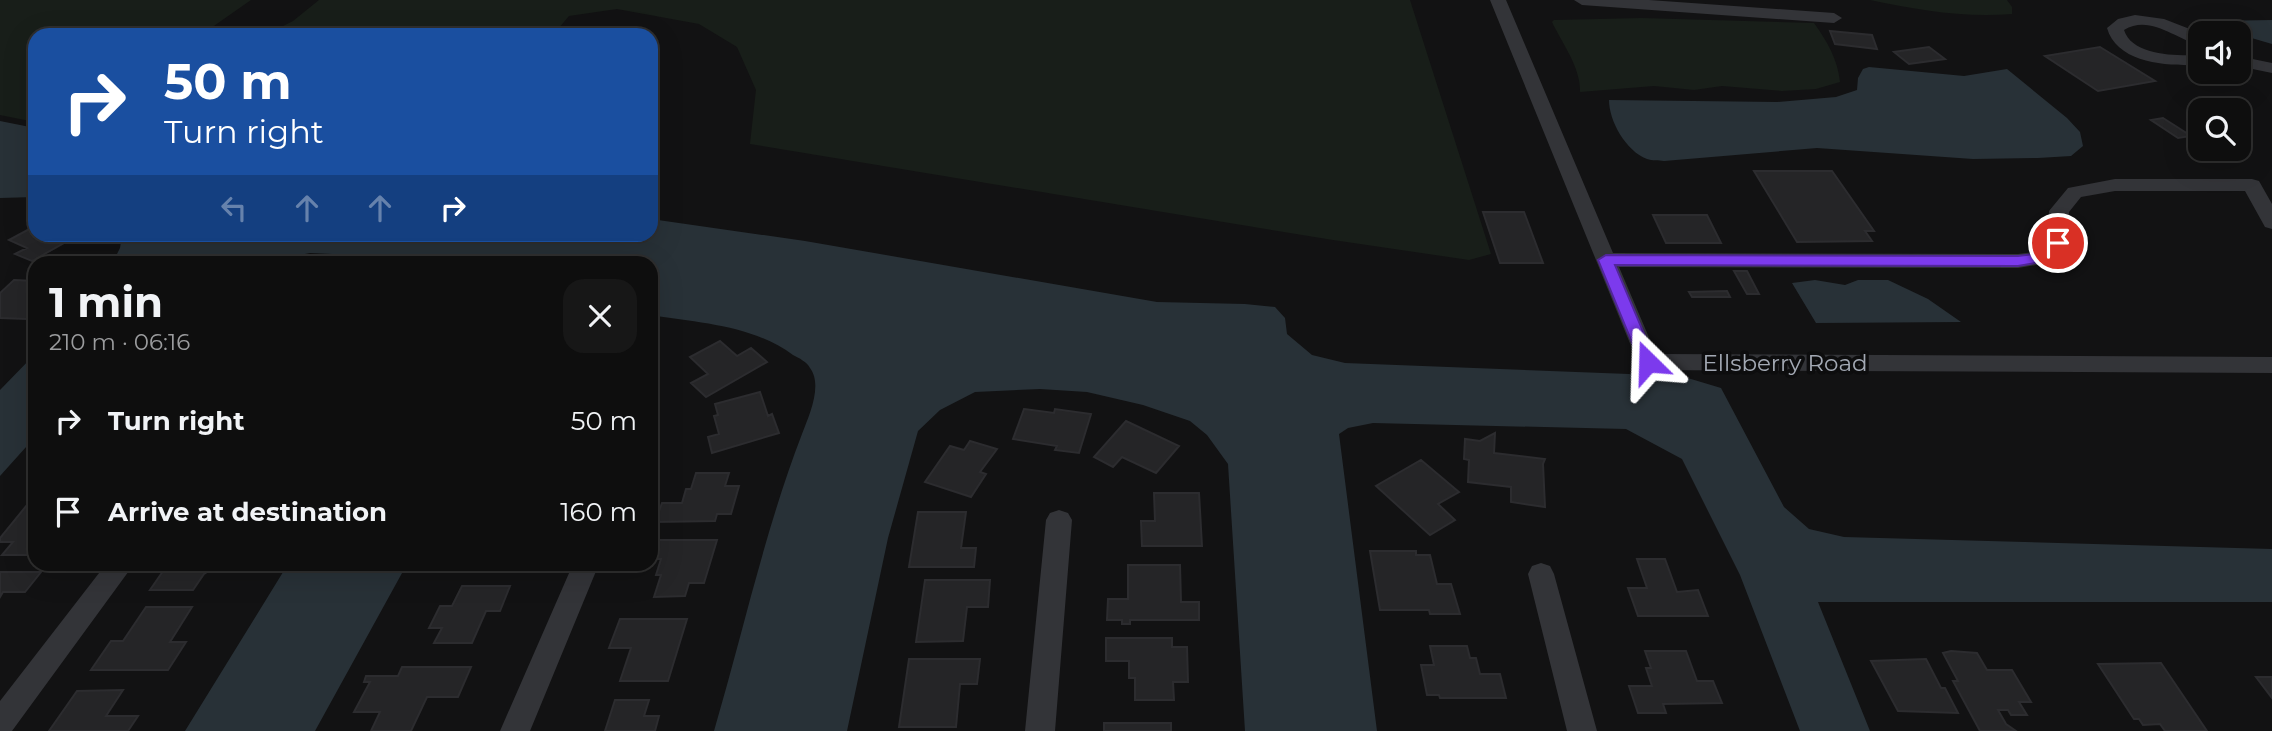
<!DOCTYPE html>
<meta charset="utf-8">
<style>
:root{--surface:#0e0e0e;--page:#171717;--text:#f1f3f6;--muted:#9b9c9e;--line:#2e2e2e}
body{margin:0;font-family:Montserrat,sans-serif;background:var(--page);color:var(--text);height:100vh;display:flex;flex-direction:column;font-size:26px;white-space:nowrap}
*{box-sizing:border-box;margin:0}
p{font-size:23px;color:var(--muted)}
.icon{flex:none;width:38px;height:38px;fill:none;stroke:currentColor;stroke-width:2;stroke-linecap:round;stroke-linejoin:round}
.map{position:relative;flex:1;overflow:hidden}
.details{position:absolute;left:28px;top:256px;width:630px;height:315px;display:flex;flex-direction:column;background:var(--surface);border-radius:21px;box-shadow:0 7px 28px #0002,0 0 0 2px var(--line)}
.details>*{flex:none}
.top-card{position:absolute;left:28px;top:28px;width:630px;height:214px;border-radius:21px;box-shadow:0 7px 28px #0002,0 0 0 2px var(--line);background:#1a4fa0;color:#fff;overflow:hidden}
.fabs{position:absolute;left:2188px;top:21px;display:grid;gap:14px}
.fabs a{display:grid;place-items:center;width:63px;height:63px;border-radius:14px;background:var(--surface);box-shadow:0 7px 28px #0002,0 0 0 2px var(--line);font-size:35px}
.pin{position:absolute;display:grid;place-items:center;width:60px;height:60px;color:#fff;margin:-30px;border:4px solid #fff;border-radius:50%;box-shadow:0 2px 7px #0007}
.me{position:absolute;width:77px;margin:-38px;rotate:338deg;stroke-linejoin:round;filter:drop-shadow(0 0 5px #0008)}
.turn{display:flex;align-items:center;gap:24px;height:147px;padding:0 21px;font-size:32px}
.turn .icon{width:91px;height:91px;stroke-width:2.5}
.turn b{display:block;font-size:49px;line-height:60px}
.lanes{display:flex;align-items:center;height:66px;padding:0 21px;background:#0003;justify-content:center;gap:35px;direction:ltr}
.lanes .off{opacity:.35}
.round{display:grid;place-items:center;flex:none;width:74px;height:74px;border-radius:21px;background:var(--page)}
.overview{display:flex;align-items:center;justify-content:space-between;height:119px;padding:0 21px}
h1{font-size:42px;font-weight:700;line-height:52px}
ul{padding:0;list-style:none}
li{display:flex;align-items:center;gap:21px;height:91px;padding:0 21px}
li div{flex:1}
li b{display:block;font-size:26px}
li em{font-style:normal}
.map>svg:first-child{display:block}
.green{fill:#181e19}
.water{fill:#283137}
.building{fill:#252527;stroke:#2c2c2f;stroke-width:2}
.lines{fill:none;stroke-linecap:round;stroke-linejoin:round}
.minor{fill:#333438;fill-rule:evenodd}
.route{fill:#7c3aed;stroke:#51269a;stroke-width:2}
.labels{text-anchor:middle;stroke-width:7;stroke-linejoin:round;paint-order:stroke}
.street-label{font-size:23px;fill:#a3a9b4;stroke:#0d0d0e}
</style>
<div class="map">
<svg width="2272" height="731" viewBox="0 0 2272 731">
<rect width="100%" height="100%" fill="#121213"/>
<path class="green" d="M0,0H251L201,35H35V122L0,115Z
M319,0H1410L1491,254L1469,260L1333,240L750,144L756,90L737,47L699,24L617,9L569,16L553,35H265L293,21Z
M1870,0H2007L2012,7V14C1964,18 1917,10 1870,0Z
M1642,18L1814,23C1827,41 1838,60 1840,82L1816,89L1782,91L1722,86L1694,90L1654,86L1580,92C1581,68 1562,43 1552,22L1554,20Z"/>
<path class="water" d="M2272,20V44L2231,32L2214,21Z
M1869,67L1964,76L2007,69L2067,118L2080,132L2083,146L2071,156L2038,158L1973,159L1817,148L1664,161C1659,160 1652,161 1647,159C1626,151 1609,121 1609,100L1777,102L1836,97L1857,90L1858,78L1863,69Z
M0,121L35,128V197L0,198Z
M651,219L805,241L1157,302L1245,304L1275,307L1285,318L1287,334L1312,355L1345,363L1681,376L1721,388L1784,507L1809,529L1844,537L2272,549V602H1818L1870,731H1800L1740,575L1682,459L1626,429L1373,423L1348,428L1339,434L1377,731H1245L1228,464L1207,435L1190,421L1143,405L1087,392L1040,389L975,392L940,410L918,431L888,538L847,731H714C743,632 765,530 802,434C809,416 823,385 810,368C807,362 799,358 793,355C752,325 700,323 651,315V262H380L332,254L310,253L265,262H113L120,248L122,235L651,234Z
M1815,280L1845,285L1858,280H1888L1928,299L1961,322L1816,323L1792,283Z
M35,354V437L0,476V390Z
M288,564H407L315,731H185Z"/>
<path class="building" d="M1830,31L1872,35L1877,49L1835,44Z
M1929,47L1945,59L1909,64L1894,52Z
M2100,47L2155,81L2098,91L2045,56Z
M2163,118L2191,136L2178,138L2151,120Z
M1754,171H1832L1874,231H1865L1872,241L1797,242Z
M1483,212H1524L1543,263H1500Z
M1653,215H1707L1721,243H1666Z
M35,226V234H80L32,261L15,254L27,248L9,240Z
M1734,271H1747L1759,294H1747Z
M14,280L35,281V294L29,300H35V311L27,319L0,318V293Z
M1727,291L1730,297H1692L1689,292Z
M656,341L658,370L651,371V342Z
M720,341L737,356L751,348L767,362L706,397L691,383L708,374L690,357Z
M760,392L768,416L772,414L779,433L712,453L708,437L719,434L714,416L718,415L715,404Z
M1024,409L1054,413L1055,409L1091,414L1079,453L1055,450L1057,446L1013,439Z
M1126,421L1179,446L1156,473L1122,457L1113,467L1094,457Z
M1495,433L1494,453L1545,459L1543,464L1545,507L1511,502V487L1468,482L1469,460L1464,459L1465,439L1480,441Z
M970,441L997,449L980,472L986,474L971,497L925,482L950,446L964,450Z
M1421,460L1459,492L1438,504L1455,520L1430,535L1376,486Z
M696,473H729L725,486H739L731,514H717L715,521L655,522L662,503H682L686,489H691Z
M1154,493H1199L1202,546H1142L1141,521H1155Z
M27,505H35V552L33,555H2L13,542H0V538Z
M918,512H966L961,548H976L974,567H909Z
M651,540H717L704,583H689L685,596L654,597L661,575H656L661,559H651Z
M1370,551H1416V555H1430L1437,584H1451L1460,614H1430L1429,610H1380Z
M1637,559H1665L1677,592L1698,590L1708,616H1638L1628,588H1647Z
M168,564H239L235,569H212L204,574L193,590H150Z
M465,564H496L494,568H463Z
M1128,565H1180L1181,602H1199V620H1130V624H1122V620H1107L1108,599H1128Z
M0,572H41L25,592H3L0,597Z
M925,580H990L988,607H967L963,641L916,642Z
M462,586H510L500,611H486L472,643H434L442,628H429L440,606H452Z
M146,607H192L170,642H186L168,670H91L111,641H123Z
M620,619H687L668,681H620L631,648H609Z
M1106,638H1172V647H1187L1188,682H1173L1174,700H1135V678H1129V661H1106Z
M1430,646H1467L1470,658H1476L1480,674H1500L1506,698H1440L1439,695H1427L1421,665H1434Z
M1645,651H1686L1697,681H1713L1722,703L1663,704L1666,713H1638L1629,686H1652L1646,668H1651Z
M1951,651L1977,653L1987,670H2012L2031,702H2019L2027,715H2011L2008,710H1998L2006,724L2016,731H1980L1953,681H1958L1943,653Z
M909,659H980L977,684H960L956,727H899Z
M1926,659L1941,688H1945L1958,713L1898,711L1871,661Z
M2161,663L2207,731H2165L2160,724L2143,725L2139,719H2134L2098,664Z
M402,667H471L458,697H427L411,731H371L380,712H354L370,682H364L366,676H398Z
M2256,677H2272V698Z
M123,690L106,716H138L128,731H49L77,691Z
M615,700H649L644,716H659L655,731H605Z
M1104,723H1171V731H1104Z"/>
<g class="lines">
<path class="minor" d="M1490,0H1506L1613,253L2018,254L2041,251L2048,242L2049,211L2068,188L2115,179H2252L2259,181L2272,204V229L2265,227L2245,191H2115L2081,197L2069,212L2068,243L2054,262L2018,268L1619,267L1656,354L2272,357V373L1648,370L1640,368Z
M1574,0H1649L1834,13L1842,18L1834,23L1582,5Z
M2135,15L2164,19L2200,33V45C2175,39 2150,14 2124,30C2132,56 2177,56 2200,55V65C2169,66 2117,64 2107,28L2118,19Z
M2238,56L2272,63V73L2238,66Z
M1059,510L1068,513L1072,520L1055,731H1025L1046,520L1050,513Z
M1541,563L1550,566L1554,574L1597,731H1567L1528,574L1532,566Z
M106,564H134L12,731H0V701Z
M573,564H599L530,731H500Z"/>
</g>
<path class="route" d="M2058,239L2065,243L2052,260L2018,266L1615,265L1656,362L1648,368L1640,362L1598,260L1606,255L2018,256L2043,253L2053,240Z"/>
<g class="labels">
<g class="street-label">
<text x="1785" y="371">Ellsberry Road</text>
</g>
</g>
</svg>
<div class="fabs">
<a><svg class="icon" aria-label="sound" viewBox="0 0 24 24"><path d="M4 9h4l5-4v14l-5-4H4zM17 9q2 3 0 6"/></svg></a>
<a><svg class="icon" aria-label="search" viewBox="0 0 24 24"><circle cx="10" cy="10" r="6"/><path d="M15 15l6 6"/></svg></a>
</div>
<div class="pin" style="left:2058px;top:243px;background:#d93025"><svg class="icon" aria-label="arrive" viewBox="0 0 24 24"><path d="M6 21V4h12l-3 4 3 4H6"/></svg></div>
<svg class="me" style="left:1648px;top:362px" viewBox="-20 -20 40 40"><path d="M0-17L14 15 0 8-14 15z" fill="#7c3aed" stroke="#fff" stroke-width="4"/></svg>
<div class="top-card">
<div class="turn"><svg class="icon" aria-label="right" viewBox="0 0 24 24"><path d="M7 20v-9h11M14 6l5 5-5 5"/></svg><div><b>50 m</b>Turn right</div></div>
<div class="lanes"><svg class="icon off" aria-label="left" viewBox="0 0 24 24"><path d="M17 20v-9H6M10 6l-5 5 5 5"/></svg><svg class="icon off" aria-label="ahead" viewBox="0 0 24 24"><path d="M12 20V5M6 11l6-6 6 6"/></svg><svg class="icon off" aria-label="ahead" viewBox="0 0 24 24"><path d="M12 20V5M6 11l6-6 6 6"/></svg><svg class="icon" aria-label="right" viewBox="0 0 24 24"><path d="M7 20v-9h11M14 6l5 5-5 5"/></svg></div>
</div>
<section class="details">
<div class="overview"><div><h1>1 min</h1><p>210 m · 06:16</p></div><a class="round"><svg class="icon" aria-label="close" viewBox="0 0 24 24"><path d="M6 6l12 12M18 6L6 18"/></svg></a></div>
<ul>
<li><svg class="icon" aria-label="right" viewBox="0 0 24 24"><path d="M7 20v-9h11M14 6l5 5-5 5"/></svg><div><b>Turn right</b></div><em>50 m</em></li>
<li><svg class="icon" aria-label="arrive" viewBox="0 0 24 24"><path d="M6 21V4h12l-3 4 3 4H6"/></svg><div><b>Arrive at destination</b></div><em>160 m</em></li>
</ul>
</section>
</div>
